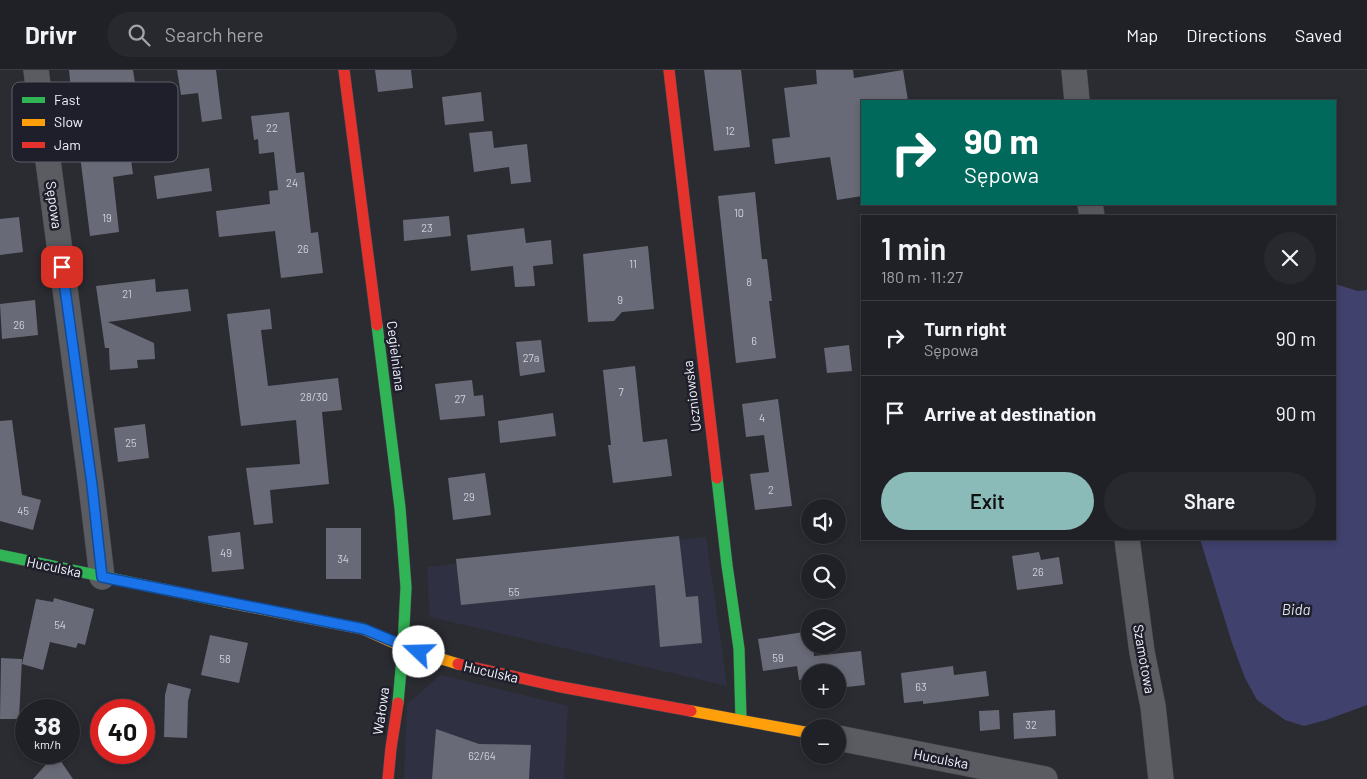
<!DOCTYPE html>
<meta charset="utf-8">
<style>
:root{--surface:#202126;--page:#28292e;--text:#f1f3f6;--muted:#a2a3a7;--line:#3d3e43;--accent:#8bbbb9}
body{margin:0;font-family:Barlow,sans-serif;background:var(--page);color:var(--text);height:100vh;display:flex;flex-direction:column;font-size:19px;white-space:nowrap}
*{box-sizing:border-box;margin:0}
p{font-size:16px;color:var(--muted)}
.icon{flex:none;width:28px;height:28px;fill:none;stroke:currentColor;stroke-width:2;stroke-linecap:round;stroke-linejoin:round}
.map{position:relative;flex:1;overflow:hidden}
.drawer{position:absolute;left:861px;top:145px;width:475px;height:325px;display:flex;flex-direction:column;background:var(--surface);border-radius:0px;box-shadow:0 2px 8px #0003,0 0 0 1px var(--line)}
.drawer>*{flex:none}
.hud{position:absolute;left:861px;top:30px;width:475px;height:105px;border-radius:0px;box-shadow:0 2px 8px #0003,0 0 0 1px var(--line);background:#00695c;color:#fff;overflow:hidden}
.tools{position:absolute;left:801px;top:429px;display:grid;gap:10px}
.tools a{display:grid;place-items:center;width:45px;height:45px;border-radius:50%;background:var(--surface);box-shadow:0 2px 8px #0003,0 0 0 1px var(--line);font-size:25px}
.speed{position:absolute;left:15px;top:629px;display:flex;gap:10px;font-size:25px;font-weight:700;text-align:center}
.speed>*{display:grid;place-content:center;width:65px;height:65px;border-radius:50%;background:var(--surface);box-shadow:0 2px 8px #0003,0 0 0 1px var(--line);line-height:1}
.speed small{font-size:12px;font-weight:400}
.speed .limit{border:8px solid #d22;background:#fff;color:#111}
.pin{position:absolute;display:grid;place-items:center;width:42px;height:42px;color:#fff;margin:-21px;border-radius:10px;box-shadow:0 2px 8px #0006}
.me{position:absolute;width:55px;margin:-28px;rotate:291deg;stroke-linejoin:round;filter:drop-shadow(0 0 4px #0008)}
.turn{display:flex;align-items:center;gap:18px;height:105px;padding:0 20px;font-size:22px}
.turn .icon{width:65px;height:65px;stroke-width:2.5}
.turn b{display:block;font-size:35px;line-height:42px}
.round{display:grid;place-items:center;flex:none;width:52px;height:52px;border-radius:26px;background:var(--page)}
.headline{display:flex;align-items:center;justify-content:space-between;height:85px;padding:0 20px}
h1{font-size:30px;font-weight:600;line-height:38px}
.primary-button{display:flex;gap:10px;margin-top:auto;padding:10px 20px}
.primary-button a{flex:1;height:58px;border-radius:30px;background:var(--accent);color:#111;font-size:20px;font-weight:600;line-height:58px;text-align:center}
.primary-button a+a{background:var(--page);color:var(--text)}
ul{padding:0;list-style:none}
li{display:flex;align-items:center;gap:15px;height:75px;padding:0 20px;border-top:1px solid var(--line)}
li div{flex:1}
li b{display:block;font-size:19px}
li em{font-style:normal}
header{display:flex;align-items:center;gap:30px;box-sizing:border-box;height:70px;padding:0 25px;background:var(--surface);border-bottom:1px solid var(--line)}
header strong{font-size:24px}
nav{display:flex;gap:28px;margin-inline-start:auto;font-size:18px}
.search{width:350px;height:45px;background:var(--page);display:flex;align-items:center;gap:12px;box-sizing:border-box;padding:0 18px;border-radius:28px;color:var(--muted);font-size:19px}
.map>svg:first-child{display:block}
.built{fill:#2f3142}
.water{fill:#40416d}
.building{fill:#696a77}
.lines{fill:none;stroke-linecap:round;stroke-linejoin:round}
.street-casing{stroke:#49494f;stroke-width:26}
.fast-casing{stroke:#49494f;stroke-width:12}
.slow-casing{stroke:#49494f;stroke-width:12}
.jam-casing{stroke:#49494f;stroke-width:12}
.street{stroke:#5b5c61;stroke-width:25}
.fast{stroke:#30b455;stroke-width:11}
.slow{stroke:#ff9f0a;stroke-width:11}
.jam{stroke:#e5322d;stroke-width:11}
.route-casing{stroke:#114b97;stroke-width:12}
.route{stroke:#1a73e8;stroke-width:9}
.labels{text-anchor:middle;stroke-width:5;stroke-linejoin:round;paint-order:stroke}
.number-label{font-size:11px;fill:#d0d1db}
.street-label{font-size:14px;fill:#f2f3fc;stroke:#1e1f2b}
.water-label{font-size:15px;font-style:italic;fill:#e0e2f2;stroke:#1e1f2b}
.key{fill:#1e1f2b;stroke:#5e5f6a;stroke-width:1}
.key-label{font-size:14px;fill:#f2f3fc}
</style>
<header>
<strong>Drivr</strong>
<div class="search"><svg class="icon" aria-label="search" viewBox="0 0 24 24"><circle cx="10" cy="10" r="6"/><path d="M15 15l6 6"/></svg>Search here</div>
<nav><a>Map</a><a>Directions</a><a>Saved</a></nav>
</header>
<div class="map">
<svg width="1367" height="709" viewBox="0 0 1367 709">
<rect width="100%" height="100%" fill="#2b2c32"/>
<path class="built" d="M706,467L727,616L430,547L427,497Z
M441,605L568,636L564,709H404L407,634Z"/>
<path class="water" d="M1335,214L1358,221L1367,220V635L1326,650L1304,656L1285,650L1257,630L1245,608L1232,573L1200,469H1335Z"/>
<path class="building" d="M69,0H133L140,45L111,49L117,85L130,83L133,104L113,107L119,162L90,166L78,69L72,40H73Z
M177,0H216L222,49L202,52L198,23L181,25Z
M375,0H411L413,18L378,22Z
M704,0H741L750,77L714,81Z
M816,0H853L854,8L903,0L908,31H862V126L837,130L830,87L775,94L772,69L790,67L784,18L817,14Z
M481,22L484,51L445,55L442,27Z
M289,42L296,103L304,102L311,163L318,162L323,203L281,208L275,161L219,167L216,141L270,134L269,121L278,120L274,82L259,84L258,69L254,70L251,46Z
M492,61L494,78L527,74L531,112L511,114L509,97L474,102L469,63Z
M209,98L212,121L157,129L154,106Z
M755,122L762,189H767L772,231H769L776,288L736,293L718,126Z
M449,146L451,166L404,171L403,150Z
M19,147L23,182L0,185V149Z
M524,158L526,173L551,170L553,194L533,196L535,216L515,217L513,196L471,201L467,165Z
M648,176L654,239L622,242L614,251L588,252L583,184Z
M155,209L156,222L188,219L191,241L108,252L154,273L155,289L137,290L138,298L110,300L109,278H105L96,216Z
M35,230L38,265L2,269L0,234Z
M270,239L272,259L261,260L268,316L338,308L342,340L322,342L329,414L270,420L273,453L254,455L246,398L300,394L296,350L241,356L227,244Z
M541,270L545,302L520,306L516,272Z
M849,275L852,301L827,303L824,278Z
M635,296L643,372L667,369L672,406L613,413L608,375H611L603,300Z
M472,310L474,326L483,325L485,346L440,350L435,314Z
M778,329L792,436L755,440L750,404L769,402L764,365L746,367L742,334Z
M553,343L556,366L500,373L498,351Z
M12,350L22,425L41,430L33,460L0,451V351Z
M145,354L149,388L118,392L114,358Z
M485,403L491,445L453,450L448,408Z
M326,458H361V509H326Z
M240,462L244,499L212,502L208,466Z
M679,466L686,527L698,526L702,573L660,577L655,515L461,535L456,489Z
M1039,482L1041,490L1059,487L1063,514L1017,520L1012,486Z
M54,528L94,539L85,575L78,573L76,578L50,572L43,600L22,594L36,529L53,532Z
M810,561V575H813L814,586L861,581L865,615L838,618V602H810V608L799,610L797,596L763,601L758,569Z
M210,565L248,573L239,613L201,605Z
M1,588L22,589L19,649H0Z
M953,596L954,605L986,601L989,626L923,634V631L904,633L901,603Z
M168,613L191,619L188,631L187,668L164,667L165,625Z
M999,640L1000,659L980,661L979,641Z
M1055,640L1056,666L1014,669L1013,643Z
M436,659L479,674L531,675L529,709H432Z
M50,690H60L73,709H33Z"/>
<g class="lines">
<g class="street-casing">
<path id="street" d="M36,0L91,415L102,507
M1074,0L1077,31
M1090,134L1092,146
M1127,469L1142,582L1153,636L1161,709
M838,668L1045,709"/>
</g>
<g class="fast-casing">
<path id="fast" d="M377,255L400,438L406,517L403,577L398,633
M717,408L727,495L739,579L741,649
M0,485L225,532"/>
</g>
<g class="slow-casing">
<path id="slow" d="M225,532L363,559L403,577L458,594
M691,641L810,663"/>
</g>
<g class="jam-casing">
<path id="jam" d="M344,0L377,255
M669,0L717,408
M458,594L556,616L691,641
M388,709L391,678L398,633"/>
</g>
<use href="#street" class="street"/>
<use href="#fast" class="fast"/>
<use href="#slow" class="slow"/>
<use href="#jam" class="jam"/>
</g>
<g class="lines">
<g class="route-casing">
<path id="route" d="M62,197L92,415L102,507L364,559L419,582"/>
</g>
<use href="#route" class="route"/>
</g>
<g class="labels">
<g class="number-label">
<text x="272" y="62">22</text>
<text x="730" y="65">12</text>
<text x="292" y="117">24</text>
<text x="739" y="147">10</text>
<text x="107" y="152">19</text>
<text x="427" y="162">23</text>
<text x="303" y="183">26</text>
<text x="633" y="198">11</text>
<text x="749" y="216">8</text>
<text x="127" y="228">21</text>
<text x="620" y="234">9</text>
<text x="19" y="259">26</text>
<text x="754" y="275">6</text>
<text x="531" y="292">27a</text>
<text x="621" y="326">7</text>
<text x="314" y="331">28/30</text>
<text x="460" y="333">27</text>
<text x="762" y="352">4</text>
<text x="131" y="377">25</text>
<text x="771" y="424">2</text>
<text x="469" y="431">29</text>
<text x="23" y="445">45</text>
<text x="226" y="487">49</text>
<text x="343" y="493">34</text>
<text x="1038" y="506">26</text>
<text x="514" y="526">55</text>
<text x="60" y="559">54</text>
<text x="778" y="592">59</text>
<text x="225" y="593">58</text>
<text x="921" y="621">63</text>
<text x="1031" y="659">32</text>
<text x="482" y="690">62/64</text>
</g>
<g class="street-label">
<text transform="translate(54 135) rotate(82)" y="5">Sępowa</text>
<text transform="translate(396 286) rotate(83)" y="5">Cegielniana</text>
<text transform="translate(692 326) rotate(-97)" y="5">Uczniowska</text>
<text transform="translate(54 497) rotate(12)" y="5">Huculska</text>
<text transform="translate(1144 589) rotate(80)" y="5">Szamotowa</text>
<text transform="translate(491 602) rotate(13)" y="5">Huculska</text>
<text transform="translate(381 641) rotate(-82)" y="5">Wałowa</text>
<text transform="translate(941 689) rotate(11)" y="5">Huculska</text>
</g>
<g class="water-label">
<text x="1296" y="545">Bida</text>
</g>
</g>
<rect x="12" y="12" width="166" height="80" rx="8" class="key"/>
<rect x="22" y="27" width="23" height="6" fill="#30b455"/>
<rect x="22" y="49" width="23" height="7" fill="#ff9f0a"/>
<rect x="22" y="72" width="23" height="6" fill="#e5322d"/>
<g class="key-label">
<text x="54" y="35">Fast</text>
<text x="54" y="57">Slow</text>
<text x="54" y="80">Jam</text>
</g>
</svg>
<div class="tools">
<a><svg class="icon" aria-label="sound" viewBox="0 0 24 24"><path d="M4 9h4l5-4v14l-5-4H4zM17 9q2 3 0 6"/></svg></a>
<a><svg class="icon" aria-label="search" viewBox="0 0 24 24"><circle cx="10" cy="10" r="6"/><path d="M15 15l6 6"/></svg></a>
<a><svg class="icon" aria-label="layers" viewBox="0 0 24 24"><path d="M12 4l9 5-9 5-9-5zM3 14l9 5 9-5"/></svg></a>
<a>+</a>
<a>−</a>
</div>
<div class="speed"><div>38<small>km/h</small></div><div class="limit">40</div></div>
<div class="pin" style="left:62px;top:197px;background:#d93025"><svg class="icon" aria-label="arrive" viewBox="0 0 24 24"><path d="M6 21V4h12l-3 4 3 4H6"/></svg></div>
<svg class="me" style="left:419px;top:582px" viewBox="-20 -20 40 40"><circle r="19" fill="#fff"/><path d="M0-13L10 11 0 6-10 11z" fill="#1a73e8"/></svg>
<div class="hud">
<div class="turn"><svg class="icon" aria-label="right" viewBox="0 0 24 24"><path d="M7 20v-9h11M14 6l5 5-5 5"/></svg><div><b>90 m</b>Sępowa</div></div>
</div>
<section class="drawer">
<div class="headline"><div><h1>1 min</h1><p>180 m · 11:27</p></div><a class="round"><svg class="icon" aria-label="close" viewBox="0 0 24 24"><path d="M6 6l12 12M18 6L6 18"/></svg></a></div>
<ul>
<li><svg class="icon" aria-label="right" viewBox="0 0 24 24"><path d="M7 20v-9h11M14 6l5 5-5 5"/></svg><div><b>Turn right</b><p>Sępowa</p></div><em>90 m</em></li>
<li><svg class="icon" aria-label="arrive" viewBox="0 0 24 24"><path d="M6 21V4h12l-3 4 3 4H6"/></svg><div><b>Arrive at destination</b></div><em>90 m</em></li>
</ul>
<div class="primary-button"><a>Exit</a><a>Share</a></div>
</section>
</div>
